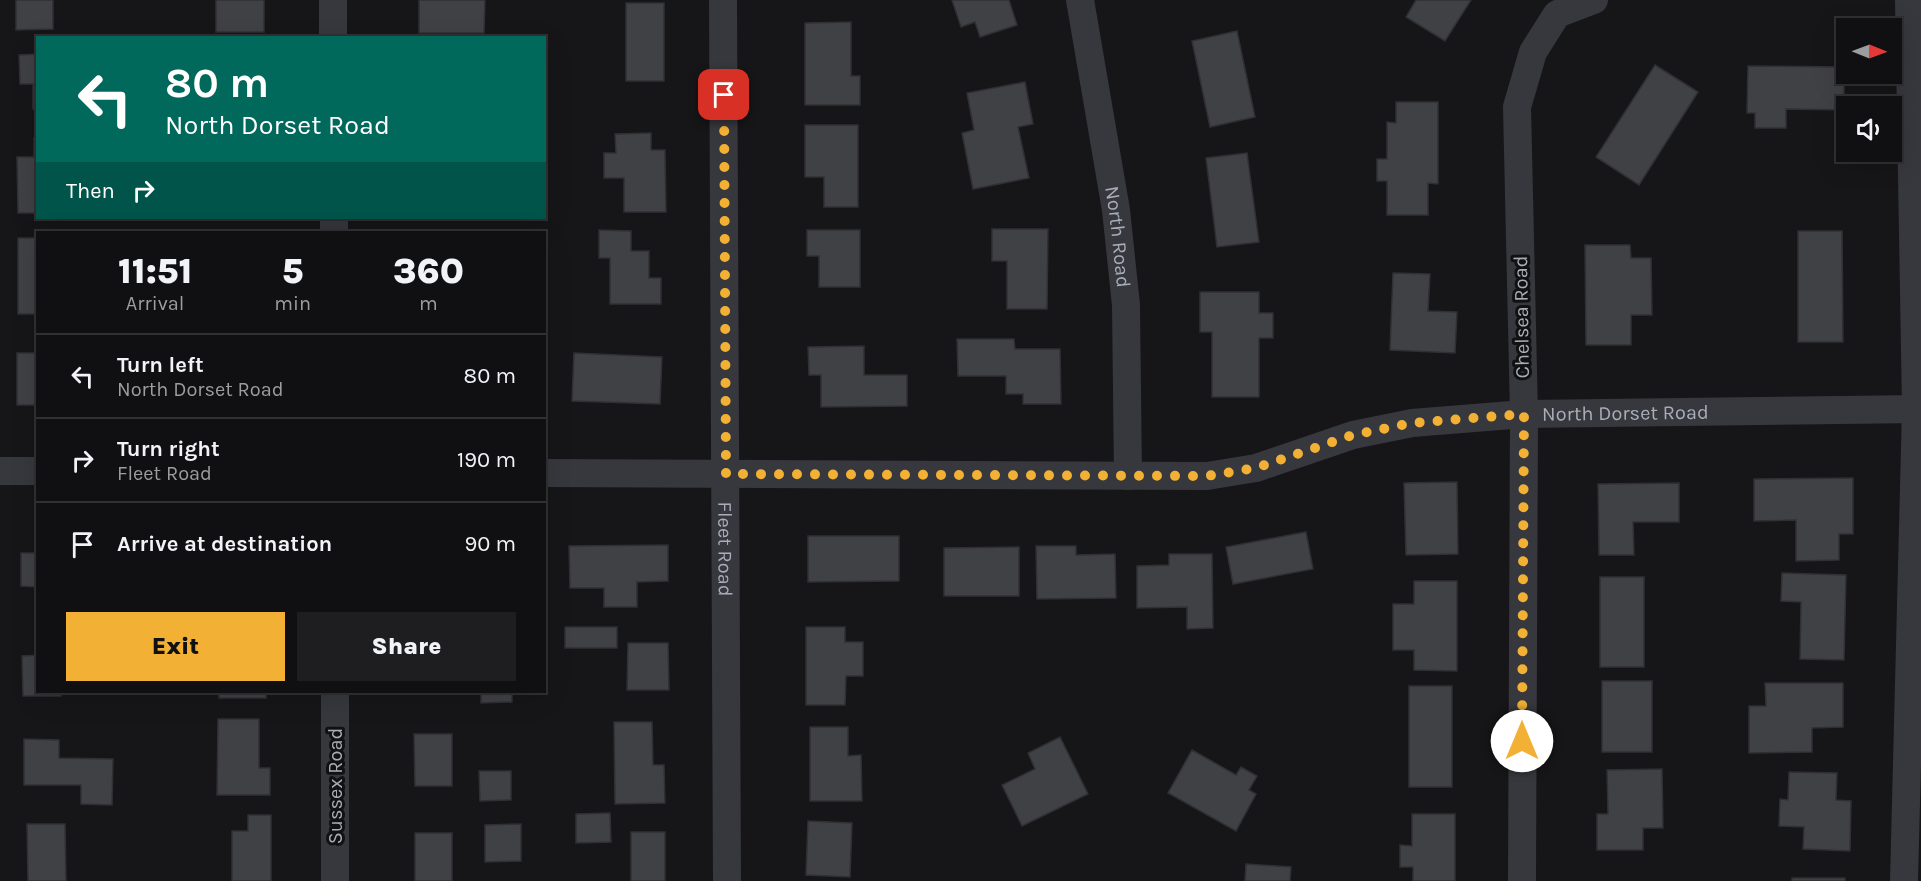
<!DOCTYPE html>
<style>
:root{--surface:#101012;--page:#1e1e20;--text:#f1f3f6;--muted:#9c9d9f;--line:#303032;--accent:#f2b134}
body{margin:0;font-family:Karla,sans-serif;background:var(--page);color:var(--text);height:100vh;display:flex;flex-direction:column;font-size:22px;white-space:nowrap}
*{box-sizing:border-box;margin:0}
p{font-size:20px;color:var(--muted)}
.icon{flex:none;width:33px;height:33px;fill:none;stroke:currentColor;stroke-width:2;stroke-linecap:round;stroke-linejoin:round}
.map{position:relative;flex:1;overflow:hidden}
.panel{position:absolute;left:36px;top:231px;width:510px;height:462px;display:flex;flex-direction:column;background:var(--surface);border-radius:0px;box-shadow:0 6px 24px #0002,0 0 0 2px var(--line)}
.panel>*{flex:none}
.guide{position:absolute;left:36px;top:36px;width:510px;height:183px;border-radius:0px;box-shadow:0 6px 24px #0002,0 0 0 2px var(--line);background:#00695c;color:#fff;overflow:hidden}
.needle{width:39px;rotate:91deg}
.tools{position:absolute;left:1836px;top:18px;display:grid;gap:12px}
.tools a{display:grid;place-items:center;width:66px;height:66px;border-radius:0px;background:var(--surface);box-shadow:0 6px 24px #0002,0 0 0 2px var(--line);font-size:30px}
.pin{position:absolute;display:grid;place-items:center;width:51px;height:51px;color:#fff;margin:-26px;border-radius:12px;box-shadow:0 3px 9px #0006}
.me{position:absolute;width:66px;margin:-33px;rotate:0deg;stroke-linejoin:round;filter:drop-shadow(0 0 4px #0008)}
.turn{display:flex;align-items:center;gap:21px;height:126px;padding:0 30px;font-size:27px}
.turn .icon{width:78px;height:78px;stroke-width:2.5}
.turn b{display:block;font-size:42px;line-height:51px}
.then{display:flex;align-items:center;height:57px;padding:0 30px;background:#0003;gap:12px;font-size:22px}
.eta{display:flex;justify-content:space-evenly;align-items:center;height:102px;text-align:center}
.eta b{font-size:36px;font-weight:800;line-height:42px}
.cta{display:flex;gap:12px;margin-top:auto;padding:12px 30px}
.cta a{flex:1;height:69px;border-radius:0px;background:var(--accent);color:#111;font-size:24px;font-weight:800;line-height:69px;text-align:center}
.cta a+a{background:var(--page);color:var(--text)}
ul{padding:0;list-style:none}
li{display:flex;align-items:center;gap:18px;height:84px;padding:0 30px;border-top:2px solid var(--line)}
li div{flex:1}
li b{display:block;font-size:22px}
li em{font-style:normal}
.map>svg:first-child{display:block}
.building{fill:#404145;stroke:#303034;stroke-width:1.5}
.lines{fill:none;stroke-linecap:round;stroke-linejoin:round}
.minor{stroke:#37383d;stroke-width:28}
.route{stroke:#f2b134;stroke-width:10;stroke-dasharray:0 18}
.labels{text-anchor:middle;stroke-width:6;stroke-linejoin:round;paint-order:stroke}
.street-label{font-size:20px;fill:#a8adb8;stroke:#111113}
</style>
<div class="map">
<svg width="1921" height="881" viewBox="0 0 1921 881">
<rect width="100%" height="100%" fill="#161618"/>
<path class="building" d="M16,0H53V29L16,30Z
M216,0H264V32H216Z
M419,0H485L484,33H419Z
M952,0H1009L1017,25L980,37L975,22L961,27Z
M1416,0H1471L1445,41L1406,17Z
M626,3H664V81H626Z
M851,22V76H860V105H805V23Z
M1237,31L1255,117L1210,127L1192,41Z
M38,54V109H33V84H20L19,55Z
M1655,65L1698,92L1639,185L1596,157Z
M1748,66L1844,67V110L1786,109V128H1755V113H1747Z
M1025,82L1033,124L1018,127L1029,178L973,189L962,133L974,130L967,93Z
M1396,102H1438V184L1428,183V215H1387V181H1377V159H1387V122L1396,123Z
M805,125H858V207H824V177H805Z
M651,133V150H665L666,212H624V178H604V153H616L615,134Z
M34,138H38V213H18L17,157H34Z
M1247,153L1259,242L1217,247L1206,158Z
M992,229H1048L1047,309H1007V261H992Z
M599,230L631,231V251H649V278H661V304H610V258H599Z
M807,230H860V287H819V256H807Z
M1798,231H1842L1843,342H1798Z
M18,238H38V314H18Z
M1585,245H1630L1631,258H1651L1652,315H1631V345H1586Z
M1393,273L1430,274L1428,311L1457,312L1455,353L1390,350Z
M1200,292H1259V313H1273V338H1259V397H1212V332H1200Z
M957,339H1014L1015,349H1060L1061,404H1023V394H1006V376H958Z
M864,346V375H907V406L821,407V375H809L808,347Z
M17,353H38V405H17Z
M574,353L662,357L660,404L572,401Z
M1853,478V534H1839V560L1796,561V520L1754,521V479Z
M1457,482L1458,554L1406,555L1404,483Z
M1679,483V522H1633L1634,555H1599L1598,484Z
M1306,532L1313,569L1233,584L1226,547Z
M808,536H899V581L808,582Z
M668,545V581L637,582V607H604V588H570L569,546Z
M1036,546H1076V555L1115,554L1116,598L1037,599Z
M1019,547V596H944V548Z
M21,553H38V587L21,586Z
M1169,554H1212L1213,628L1187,629V607L1137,608V566L1169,565Z
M1782,573L1846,575L1844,660L1800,659L1801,602L1781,601Z
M1600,577H1644V667H1600Z
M1414,581H1457V671L1414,670V650H1393V604H1414Z
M565,627H617V648H565Z
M806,627H845V642H863V676H846L845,705H806Z
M628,643H668L669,690H627Z
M38,655V692H61V696H23L22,656Z
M1602,681H1652V752H1602Z
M1765,683H1843V727L1812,728V752L1749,753V706H1766Z
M1409,686H1452V787H1409Z
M219,692H266V698H219Z
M481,692H512V702L481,703Z
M218,719H259V768H270V795H217Z
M614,722H652L653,765H664L665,803L615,804Z
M810,727H848V756L861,755L862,801H810Z
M414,734H452V786H415Z
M1060,737L1088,794L1022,826L1002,785L1035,769L1028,753Z
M24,739L59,740V758L113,759L112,805L81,804V785H24Z
M1192,750L1236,775L1241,767L1257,776L1249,790L1256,794L1236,831L1168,793Z
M1662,769L1663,828H1643V850H1597V814H1608L1607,770Z
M479,771H511V800L480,801Z
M1789,772L1837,773L1836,800L1851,801L1850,851L1803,849L1804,827L1779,826L1780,799L1788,800Z
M610,813L611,842L576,843V814Z
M1412,814H1455V881H1413V867H1400V845L1412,846Z
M248,815H271V881H232V831H248Z
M808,821L852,823L850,877L806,875Z
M27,824H65L66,881H28Z
M521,824V861L485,862V825Z
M631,832H665V881H631Z
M415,833H452V881H415Z
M1246,864L1291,867L1290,881H1245Z
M1792,878H1845V881H1792Z"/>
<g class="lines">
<g class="minor">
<path d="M333,0V38"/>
<path id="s1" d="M723,0L727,881"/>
<path id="s2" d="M1080,0L1116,210L1126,305L1128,476"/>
<path d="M334,218V232"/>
<path d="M0,471H38"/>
<path id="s3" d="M544,473L1207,476L1256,468L1353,435L1412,423L1524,414L1921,409"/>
<path d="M335,881V692"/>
<path d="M1522,881L1524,414L1517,107L1533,52L1557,14L1594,0"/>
<path d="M1904,881L1916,409L1909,0"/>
</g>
</g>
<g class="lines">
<path class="route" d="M724,95L726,474L1207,476L1256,468L1353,435L1412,423L1524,414L1522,741"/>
</g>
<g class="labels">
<g class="street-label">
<text dy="7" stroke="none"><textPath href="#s2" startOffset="240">North Road</textPath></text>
<text transform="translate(1521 317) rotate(-91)" y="7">Chelsea Road</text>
<text dy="7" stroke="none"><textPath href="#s3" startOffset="1089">North Dorset Road</textPath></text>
<text dy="7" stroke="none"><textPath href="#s1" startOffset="549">Fleet Road</textPath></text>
<text transform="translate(335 786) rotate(-90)" y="7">Sussex Road</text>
</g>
</g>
</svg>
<div class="tools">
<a><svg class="needle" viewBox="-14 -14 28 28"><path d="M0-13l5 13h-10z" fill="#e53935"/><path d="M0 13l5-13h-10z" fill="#9c9d9f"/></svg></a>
<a><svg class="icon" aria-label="sound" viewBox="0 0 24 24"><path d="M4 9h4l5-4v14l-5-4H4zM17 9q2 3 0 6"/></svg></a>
</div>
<div class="pin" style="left:724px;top:95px;background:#d93025"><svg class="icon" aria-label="arrive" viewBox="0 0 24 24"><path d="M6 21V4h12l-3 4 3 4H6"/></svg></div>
<svg class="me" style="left:1522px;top:741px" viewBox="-20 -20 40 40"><circle r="19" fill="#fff"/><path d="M0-13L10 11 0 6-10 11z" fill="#f2b134"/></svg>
<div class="guide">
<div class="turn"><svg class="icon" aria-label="left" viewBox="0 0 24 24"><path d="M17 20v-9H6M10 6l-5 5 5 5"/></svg><div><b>80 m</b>North Dorset Road</div></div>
<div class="then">Then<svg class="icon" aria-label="right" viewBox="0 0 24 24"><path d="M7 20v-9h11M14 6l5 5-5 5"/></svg></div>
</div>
<section class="panel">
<div class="eta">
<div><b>11:51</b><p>Arrival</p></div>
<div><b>5</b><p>min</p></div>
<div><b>360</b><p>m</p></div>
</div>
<ul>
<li><svg class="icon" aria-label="left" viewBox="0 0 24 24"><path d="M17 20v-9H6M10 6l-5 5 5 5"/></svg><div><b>Turn left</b><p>North Dorset Road</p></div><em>80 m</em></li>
<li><svg class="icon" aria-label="right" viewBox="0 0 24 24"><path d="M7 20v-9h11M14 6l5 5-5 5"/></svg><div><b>Turn right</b><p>Fleet Road</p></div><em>190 m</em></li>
<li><svg class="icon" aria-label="arrive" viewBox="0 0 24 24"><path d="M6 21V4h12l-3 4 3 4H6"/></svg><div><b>Arrive at destination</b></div><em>90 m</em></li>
</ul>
<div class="cta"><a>Exit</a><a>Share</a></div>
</section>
</div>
